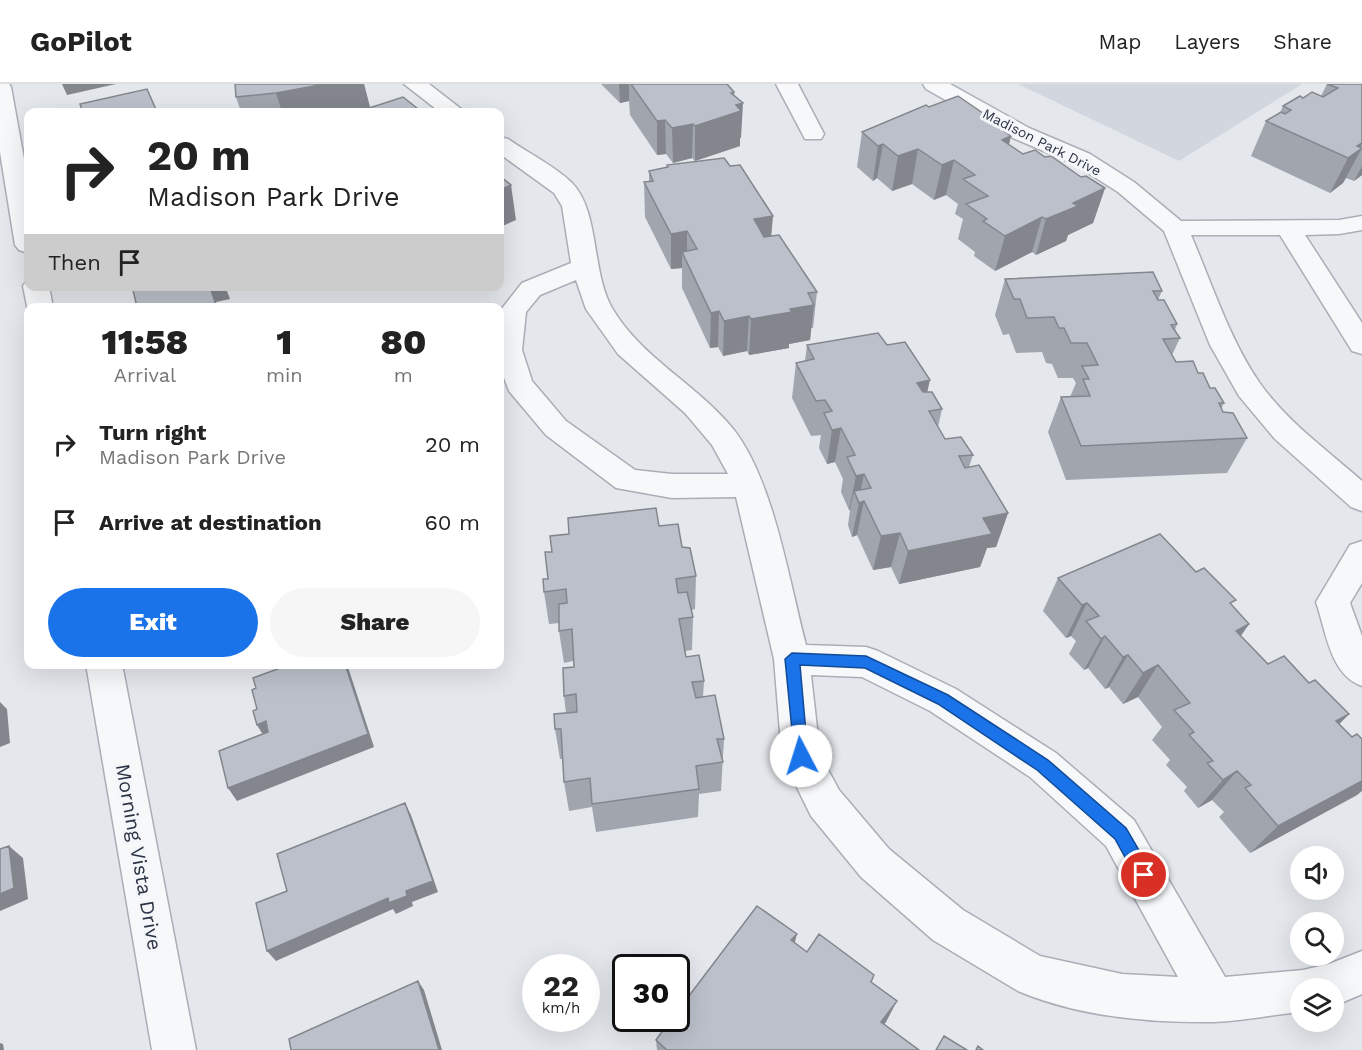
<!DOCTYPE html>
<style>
:root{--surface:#fff;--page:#f6f6f6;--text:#222;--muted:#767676;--line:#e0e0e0;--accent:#1a73e8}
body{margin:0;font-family:"Work Sans",sans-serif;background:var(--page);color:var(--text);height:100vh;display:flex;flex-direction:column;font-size:22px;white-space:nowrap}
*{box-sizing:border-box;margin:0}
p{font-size:20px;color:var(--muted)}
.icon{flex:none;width:33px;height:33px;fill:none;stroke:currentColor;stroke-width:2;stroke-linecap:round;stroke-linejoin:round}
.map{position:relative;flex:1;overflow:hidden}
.side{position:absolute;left:24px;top:219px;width:480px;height:366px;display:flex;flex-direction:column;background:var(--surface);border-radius:12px;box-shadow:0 6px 24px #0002}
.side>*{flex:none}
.guide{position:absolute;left:24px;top:24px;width:480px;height:183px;border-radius:12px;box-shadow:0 6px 24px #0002;background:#fff;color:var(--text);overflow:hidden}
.fabs{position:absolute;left:1290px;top:762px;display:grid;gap:12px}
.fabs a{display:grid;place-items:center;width:54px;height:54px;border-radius:50%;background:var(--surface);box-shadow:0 6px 24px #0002;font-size:30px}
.speed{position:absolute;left:522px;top:870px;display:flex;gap:12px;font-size:30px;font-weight:700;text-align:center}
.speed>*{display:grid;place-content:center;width:78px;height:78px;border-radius:50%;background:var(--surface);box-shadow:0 6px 24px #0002;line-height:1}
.speed small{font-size:15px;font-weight:400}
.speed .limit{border:3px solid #111;border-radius:9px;background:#fff;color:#111}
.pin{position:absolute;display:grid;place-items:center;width:51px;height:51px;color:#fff;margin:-26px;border:3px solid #fff;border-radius:50%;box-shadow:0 2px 6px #0007}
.me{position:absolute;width:66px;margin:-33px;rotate:355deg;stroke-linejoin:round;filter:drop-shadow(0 0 4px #0008)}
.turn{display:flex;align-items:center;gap:21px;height:126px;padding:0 24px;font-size:27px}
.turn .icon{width:78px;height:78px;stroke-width:2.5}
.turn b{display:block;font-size:42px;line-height:51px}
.then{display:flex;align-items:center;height:57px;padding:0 24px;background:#0003;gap:12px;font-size:22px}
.eta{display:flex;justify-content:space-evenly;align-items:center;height:102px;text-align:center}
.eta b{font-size:36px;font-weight:800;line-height:42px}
.action{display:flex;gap:12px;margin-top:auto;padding:12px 24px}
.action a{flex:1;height:69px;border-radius:36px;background:var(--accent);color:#fff;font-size:24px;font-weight:800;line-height:69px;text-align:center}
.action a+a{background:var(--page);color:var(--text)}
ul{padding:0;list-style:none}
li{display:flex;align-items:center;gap:18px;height:78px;padding:0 24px}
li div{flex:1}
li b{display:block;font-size:22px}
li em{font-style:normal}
header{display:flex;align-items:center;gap:36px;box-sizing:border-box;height:84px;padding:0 30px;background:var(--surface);border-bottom:2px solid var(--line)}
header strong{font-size:28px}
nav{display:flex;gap:33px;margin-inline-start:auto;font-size:21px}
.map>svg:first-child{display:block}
.built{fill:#d2d6de}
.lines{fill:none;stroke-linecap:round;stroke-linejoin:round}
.minor-casing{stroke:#a9aeb7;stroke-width:3}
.minor{fill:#f7f8fa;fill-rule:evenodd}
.wall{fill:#a1a5ae}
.shaded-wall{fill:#83868d}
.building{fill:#bbc0ca;stroke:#83868d;stroke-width:1.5}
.route{fill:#1a73e8;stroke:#114b97;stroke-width:1.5}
.labels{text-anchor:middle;stroke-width:6;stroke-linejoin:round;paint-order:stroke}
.far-street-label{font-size:14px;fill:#2b3445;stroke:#f4f6f9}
.near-street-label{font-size:20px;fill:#2b3445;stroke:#f4f6f9}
</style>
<header>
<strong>GoPilot</strong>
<nav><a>Map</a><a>Layers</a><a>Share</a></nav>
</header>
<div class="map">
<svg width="1362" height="966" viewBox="0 0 1362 966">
<rect width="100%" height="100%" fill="#e4e7ec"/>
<path class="built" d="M1018,0H1302L1179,77Z"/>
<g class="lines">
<g class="minor-casing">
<path id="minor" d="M0,0H9L11,3L28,97V169L19,166L15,161L0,68Z
M404,0H429L465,28H440Z
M776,0H798L824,50L821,55H805Z
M923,0H950L1029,44L1090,70L1134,98L1181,137L1339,136L1362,132V146L1339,150L1305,151L1362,239V270L1352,267L1280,151H1191C1212,200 1229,254 1259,298C1286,337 1327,366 1362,397V427L1351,423L1275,355L1239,312L1210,261L1164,147L1118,108L1074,80L1013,54L926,5Z
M500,53L508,55C528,69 555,82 572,99C600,128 591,187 612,224C641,274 698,301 734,346C774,398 789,497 806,561L866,563L878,567L956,605L1056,669L1134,736L1225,893L1303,886L1329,880L1362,867V910L1334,922V904H1300V928C1271,931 1242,937 1213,938C1149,939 1077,932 1018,907L933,856L861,793L811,732L782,673L774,575L736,413L672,414L616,404L546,351L509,307L500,283V227L522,199L571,179L562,122L554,109L500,70ZM576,196L586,225L618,270L685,329L712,361L728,390H672L635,386L566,337L532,297L522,266L526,228L540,211ZM811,591L862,593L930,627L1030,693L1106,762L1178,893L1122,890L1040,872L963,826L889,765L839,706L820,671Z
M27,196L28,202H49L53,224H28V227L23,202Z
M1362,457V499L1350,519L1362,552V602C1330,591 1326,547 1316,518L1350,461Z
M86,580H122L196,966H152Z"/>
</g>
<use href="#minor" class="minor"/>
</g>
<path class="wall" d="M364,0L370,24L419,28H241L236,13Z
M601,0H727L734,8L741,54H740V62L695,77L692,74L673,79L666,70L657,71L630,31L629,17L620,19Z
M1327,0H1362V91L1354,97L1346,94L1343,99L1330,109L1251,72L1266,37L1280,29L1283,22L1303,14L1321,12Z
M929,23L1002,46L1011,52L1009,61L1023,70L1045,73L1081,93L1105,104L1093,139L1068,151L1066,157L1036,171L1032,168L995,187L974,172L975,168L958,155L963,135L955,130L958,120L946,111L934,116L912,100L892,107L877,94L873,97L857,83L862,48Z
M667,81L771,152L817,208L813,244H811L810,256L789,260V264L749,271L747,267L723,272L718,263L710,264L682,204V184L671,185L645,133L644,98L649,97V87L667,84Z
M1005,195L1162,207L1158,216L1177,240L1175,246L1180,254L1172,271L1176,278L1198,289L1210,304L1224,319L1221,325L1223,328L1247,354L1227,389L1066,396L1048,348L1061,313H1070L1076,299L1073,294H1058L1052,280L1046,279L1042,268L1016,269L1009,250L1003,251L995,231Z
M807,261H887L942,325L938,343L945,355L973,371L969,383L1008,429L996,463L987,464L980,483L899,500L891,483L873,486L857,451L852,453L848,441L850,426H849L841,408L843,395L835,378L827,380L819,364L821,351L811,352L792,314L796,279L805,277Z
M659,442L682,463L696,492L695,525L691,526L693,533L692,566L685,567L686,573L704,597L703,613L724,655L721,707L699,710L698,733L596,748L592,723L569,727L564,698L563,675H560L555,645L566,629L564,612L574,583L573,577L564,579L559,547V539L549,540L544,508L548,495L552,468L569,450Z
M1196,488L1232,521L1249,540L1241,552L1268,580L1309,599L1349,630L1339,640L1357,711L1250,769L1219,733L1224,728L1212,716L1198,724L1184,707L1187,703L1166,681L1170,676L1152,656L1162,643L1138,613L1123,620L1109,603L1105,605L1088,584L1084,586L1069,570L1076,557L1071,552L1066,554L1043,527L1058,494Z
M794,858L807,868L871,899L886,938L884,940L919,966H657L656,956Z"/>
<path class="shaded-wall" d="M62,0H116L67,11Z
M325,0H364L371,27L364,28H282L276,9Z
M619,0H629V17L620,19Z
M734,8L733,30L736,21L743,19L741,54H740V62L695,77V42L731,9Z
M665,36L666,70L657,71V37Z
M693,40L692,74L673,79L672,44Z
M1011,52L1002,87V56Z
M1362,59L1359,67L1362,64L1343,99L1330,109L1348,74L1357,62Z
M883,60L877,94L873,97L878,62Z
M918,65L912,100L892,107L898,72Z
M954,76L946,111L934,116L942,81Z
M1362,82V91L1354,97Z
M511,101L516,136L500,143V106Z
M1105,104L1093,139L1068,151L1066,157L1036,171L1046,135L1073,119Z
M773,132L770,167L754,135Z
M1042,133L1032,168L995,187L1005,152Z
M687,147V178L682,168V184L671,185V150Z
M212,202H225L230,215L216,218L218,224H207L210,203Z
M814,221L810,256L789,260V264L749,271L751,235L790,225Z
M719,227L718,263L710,264L711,229Z
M749,232L747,267L723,272L724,237Z
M930,296L922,331L917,299Z
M841,344L835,378L827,380L832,346Z
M864,390L858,419L854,407L850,426H849L856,392Z
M864,417L857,451L852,453L859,419Z
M1008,429L996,463L987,464L980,483L899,500L908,467L983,434Z
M900,449L891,483L873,486L881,452Z
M1087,519L1071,552L1066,554L1082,521Z
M1249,540L1226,572L1236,547Z
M1105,552L1088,584L1084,586L1101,555Z
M1128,571L1109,603L1105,605L1123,573Z
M345,580H347L374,663L237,717L228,704Z
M1158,581L1138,613L1123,620L1143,589Z
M0,618L7,625L10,659L0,663Z
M1349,630L1320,660L1336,637Z
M266,637L274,650L265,654L257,641Z
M1237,687L1212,716L1198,724L1223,696Z
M1362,697V707L1357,711L1250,769L1278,742Z
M405,719L411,731L438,808L412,818L413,822L396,830L393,825L276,877L267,867L388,814L406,807Z
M9,762L23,774L28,815L0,827V810Z
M797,850L791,873V856Z
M418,897L424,906L442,966H439Z
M897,917L886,938L871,958L881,938Z
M0,959L3,960L4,966H0Z"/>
<path class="building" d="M235,0H325L276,9L236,13Z
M631,0H727L734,8L731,9L743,19L736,21L741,27L695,42L693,40L672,44L665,36L657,37Z
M1327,0H1362V59L1357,62L1362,64L1348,74L1266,37L1281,28L1285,30L1291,26L1283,22L1300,12L1303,14L1312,8L1323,13L1338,4Z
M147,5L157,28H76L82,26L80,20Z
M958,12L1003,43L999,44L1011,52L1002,56L1023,70L1035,66L1045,73L1051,72L1081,93L1086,92L1105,104L1073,119L1078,122L1046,135L1042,133L1005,152L983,137L987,135L966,120L988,112L963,95L975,91L954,76L942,81L918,65L898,72L883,60L878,62L862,48L926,21L929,23Z
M403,13L418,25L414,28H415H357Z
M724,74L730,82L740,81L773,132L754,135L764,153L779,151L817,208L808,209L814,221L790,225L792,228L751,235L749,232L724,237L719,227L711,229L682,168L697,165L687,147L671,150L644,98L653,97L649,87L668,83L667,81Z
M500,92L511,101L500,106Z
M1153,188L1162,207H1153L1158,216H1164L1177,240L1171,241L1180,254L1163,255L1176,278L1193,277L1198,289H1203L1210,304H1215L1224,319H1219L1223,328L1233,329L1247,354L1081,362L1061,313L1090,312L1083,295H1089L1082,282L1098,281L1087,259H1071L1064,244H1059L1054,233L1027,234L1020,215H1014L1005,195Z
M132,202H212L210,203L216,221L207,224H135L137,223Z
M878,249L887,261L905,258L930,296L917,299L923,308H932L942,325L929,327L945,355L961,353L973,371L959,372L965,384L979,381L1008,429L983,434L992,450L908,467L900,449L881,452L864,417L859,419L854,407L871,404L864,390L856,392L847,373L855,371L841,344L832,346L824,329L832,327L825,316L816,317L796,279L814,275L807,261Z
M656,424L659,442L678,440L682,463L690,464L696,492L676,495L678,509L687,508L693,533L679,535L686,573L699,571L704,597L692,598L696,614L715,611L724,655H717L723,678L696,682L699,705L592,720L590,694L564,698L561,645H555L554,630L577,628L576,610L564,612L563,584L574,583L572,545L559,547V520L567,519L566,505L544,508L543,495H548L545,468H552L550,452L569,450L568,434Z
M1160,450L1196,488L1204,484L1236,516L1230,519L1249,540L1236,547L1268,580L1284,572L1309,599L1315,596L1349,630L1336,637L1352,653L1357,650L1362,655V697L1278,742L1245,704L1251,701L1237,687L1223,696L1207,679L1213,677L1189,651L1194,648L1174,626L1190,619L1158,581L1143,589L1128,571L1123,573L1105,552L1101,555L1086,537L1099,532L1087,519L1082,521L1058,494Z
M291,580H345L368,650L228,704L219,667L268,648L266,637L257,641L253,627L257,625L252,606L256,604L253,594Z
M405,719L433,797L406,807L407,812L389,819L388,814L267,867L256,819L287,807L277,770Z
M9,762L14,804L0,810V765Z
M757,822L797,850L791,856L807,868L819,850L874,891L871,898L897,917L881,938L919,966H667L656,956L672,934H676V929Z
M418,897L439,966H291L289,955Z
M944,952L967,966H936Z
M978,962L983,966H976Z"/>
<path class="route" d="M792,569L866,572L948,611L1048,676L1126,744L1150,785L1152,791L1150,797L1144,799L1138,797L1115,755L1037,686L938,620L865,584L800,581L808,672L806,677L801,679L795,677L785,575Z"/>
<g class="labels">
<g class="far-street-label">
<text transform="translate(1042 58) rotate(27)" y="5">Madison Park Drive</text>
</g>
<g class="near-street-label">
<text transform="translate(139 773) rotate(80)" y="7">Morning Vista Drive</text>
</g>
</g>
</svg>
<div class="fabs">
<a><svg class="icon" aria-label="sound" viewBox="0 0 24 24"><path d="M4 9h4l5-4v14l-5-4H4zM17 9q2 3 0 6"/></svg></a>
<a><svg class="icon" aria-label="search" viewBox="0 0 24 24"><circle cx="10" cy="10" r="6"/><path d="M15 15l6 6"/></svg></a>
<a><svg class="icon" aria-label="layers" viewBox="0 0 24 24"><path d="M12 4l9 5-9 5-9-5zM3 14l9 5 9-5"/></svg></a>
</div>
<div class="speed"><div>22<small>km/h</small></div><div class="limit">30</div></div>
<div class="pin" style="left:1144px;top:791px;background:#d93025"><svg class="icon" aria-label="arrive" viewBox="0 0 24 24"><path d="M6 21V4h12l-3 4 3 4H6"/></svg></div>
<svg class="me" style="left:801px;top:672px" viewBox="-20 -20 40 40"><circle r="19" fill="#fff"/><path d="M0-13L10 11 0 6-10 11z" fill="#1a73e8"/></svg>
<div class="guide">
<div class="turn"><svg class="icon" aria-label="right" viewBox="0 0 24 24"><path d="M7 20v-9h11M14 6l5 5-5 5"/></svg><div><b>20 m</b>Madison Park Drive</div></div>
<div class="then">Then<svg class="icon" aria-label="arrive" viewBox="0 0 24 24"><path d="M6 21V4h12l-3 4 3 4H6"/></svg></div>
</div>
<section class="side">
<div class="eta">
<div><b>11:58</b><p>Arrival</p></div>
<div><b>1</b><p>min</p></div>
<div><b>80</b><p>m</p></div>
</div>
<ul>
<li><svg class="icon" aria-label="right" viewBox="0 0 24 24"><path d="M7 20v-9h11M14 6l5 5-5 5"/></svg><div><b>Turn right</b><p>Madison Park Drive</p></div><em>20 m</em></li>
<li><svg class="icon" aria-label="arrive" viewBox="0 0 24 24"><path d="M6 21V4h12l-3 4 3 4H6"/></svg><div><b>Arrive at destination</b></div><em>60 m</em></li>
</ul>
<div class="action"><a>Exit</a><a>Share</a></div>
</section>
</div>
